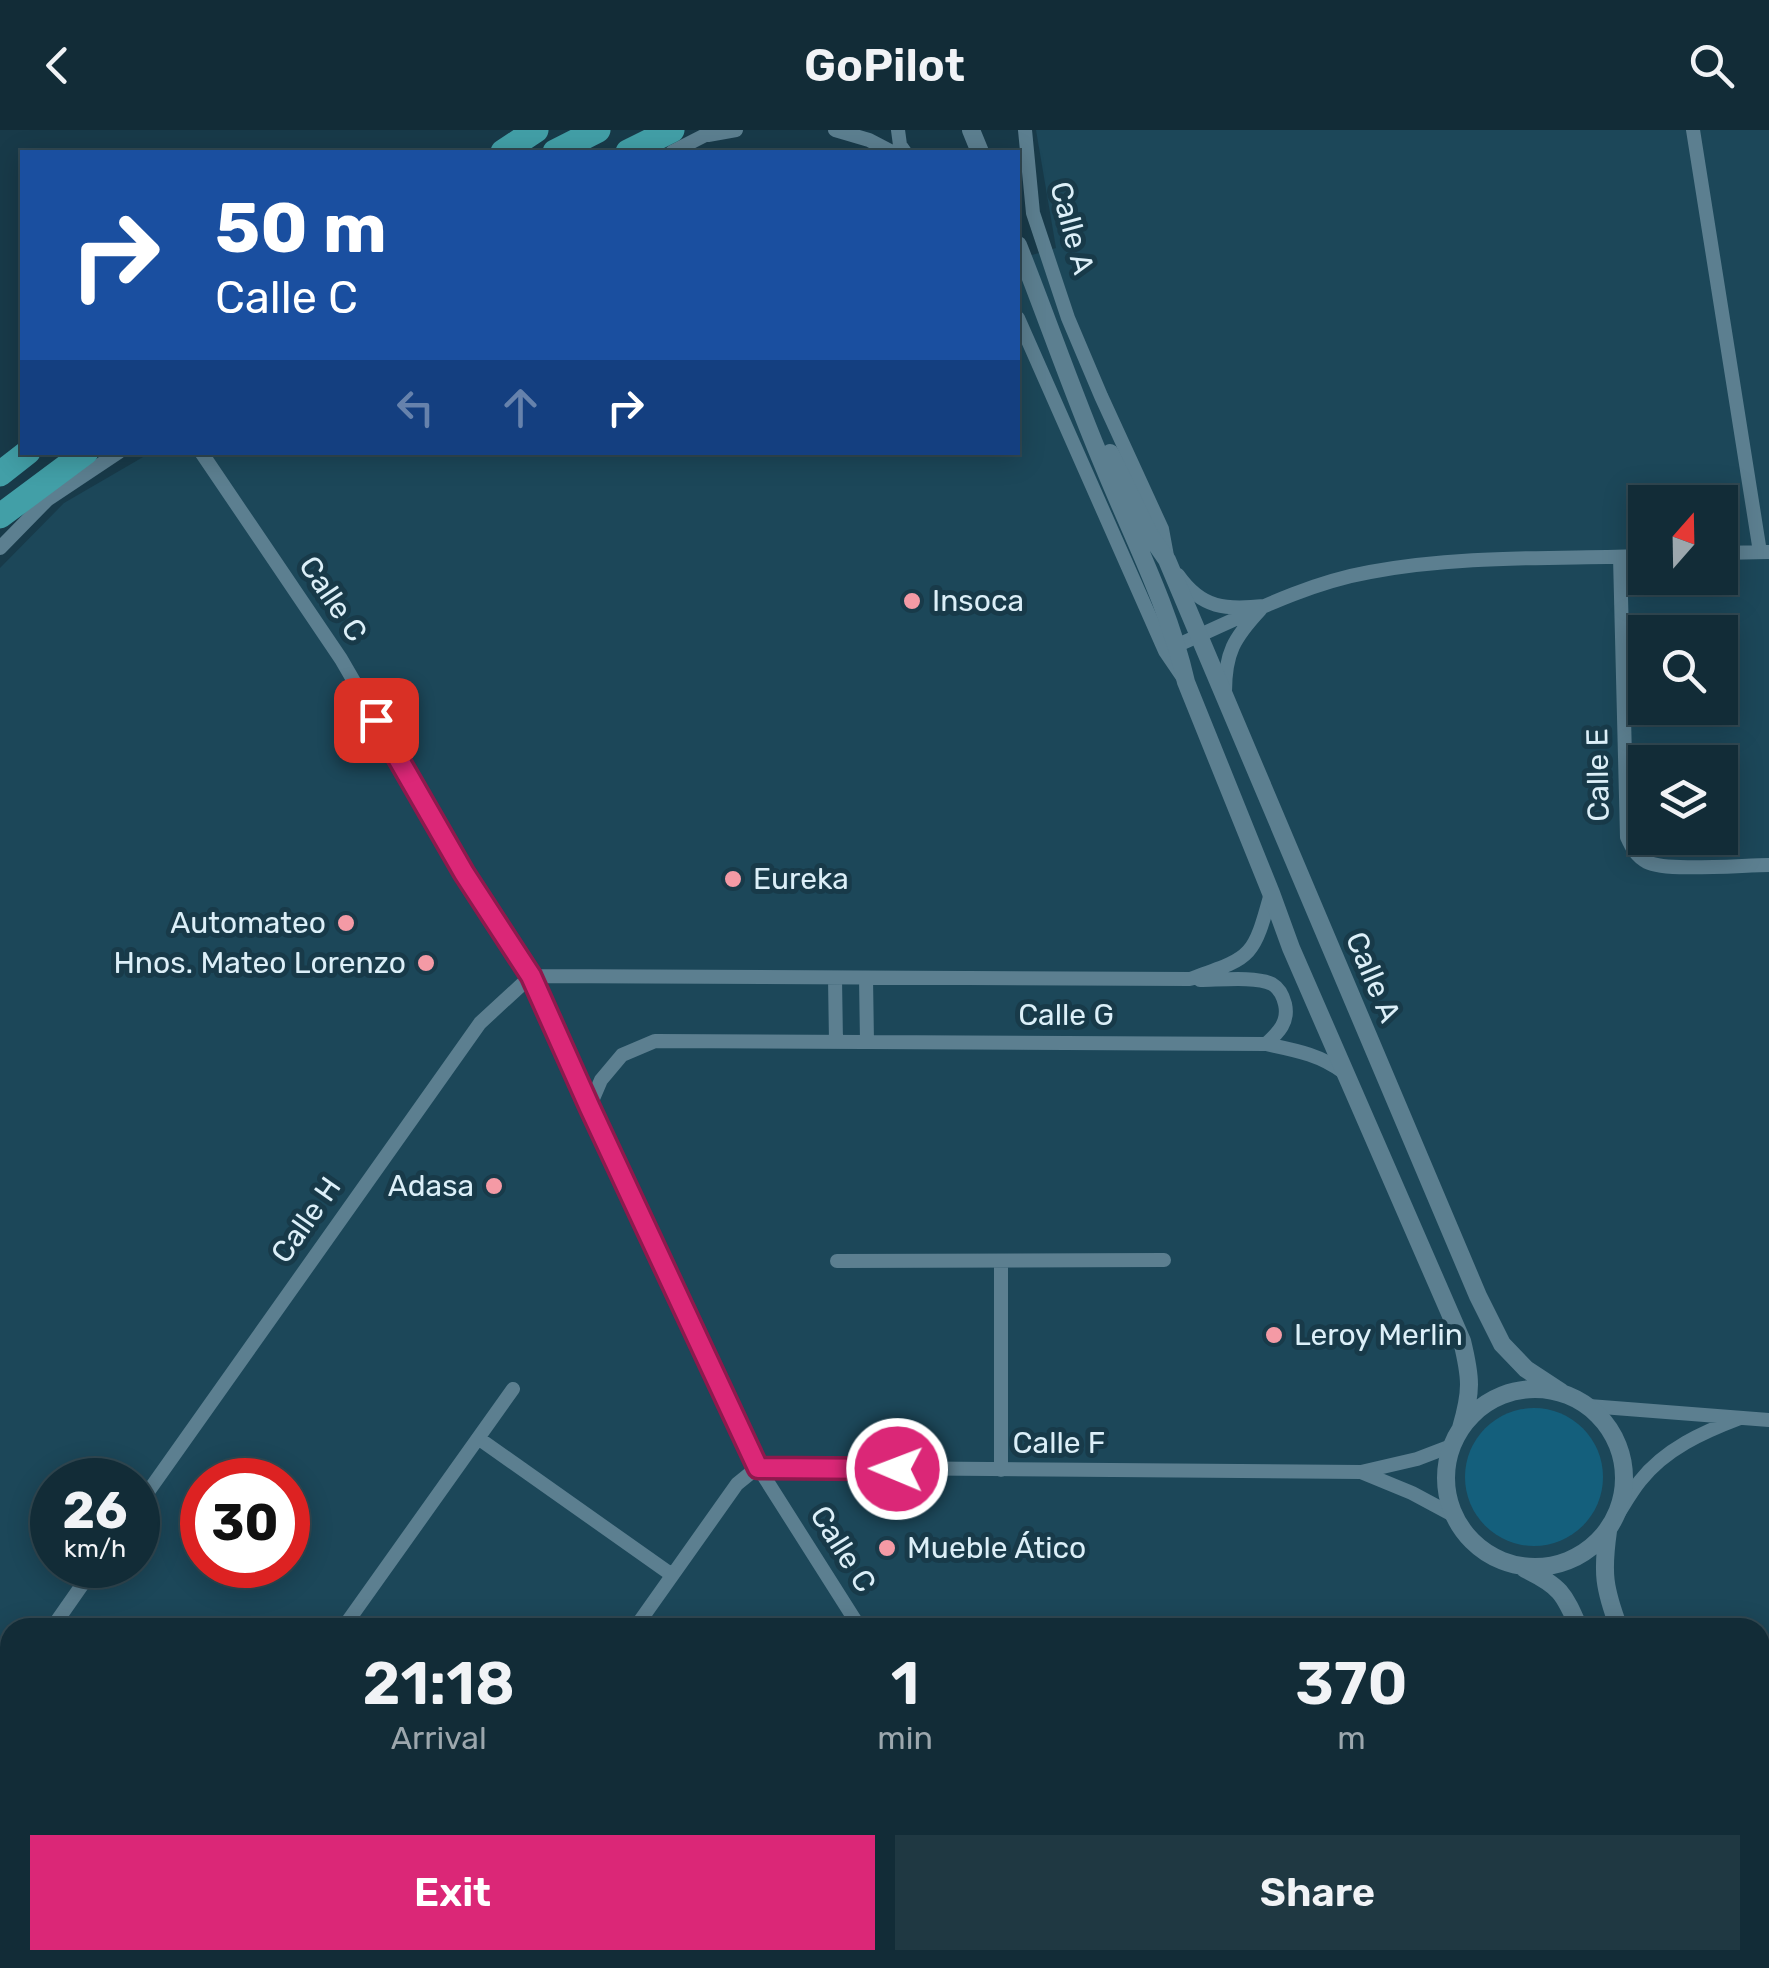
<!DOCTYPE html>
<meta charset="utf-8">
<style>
:root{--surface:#122c37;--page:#1f3842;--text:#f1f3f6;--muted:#9ca7ad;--line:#314852;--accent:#db2777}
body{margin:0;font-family:Rubik,sans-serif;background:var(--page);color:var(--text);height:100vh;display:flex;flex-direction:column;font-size:38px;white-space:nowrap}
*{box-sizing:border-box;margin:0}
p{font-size:32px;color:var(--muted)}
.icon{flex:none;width:55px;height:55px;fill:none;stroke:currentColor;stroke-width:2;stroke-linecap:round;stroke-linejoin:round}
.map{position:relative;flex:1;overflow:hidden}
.drawer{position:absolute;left:0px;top:1488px;width:1770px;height:352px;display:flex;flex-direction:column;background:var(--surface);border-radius:30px 30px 0 0;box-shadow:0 5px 25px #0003,0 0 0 2px var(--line)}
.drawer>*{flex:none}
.banner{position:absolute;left:20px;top:20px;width:1000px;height:305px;border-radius:0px;box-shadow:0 5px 25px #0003,0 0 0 2px var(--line);background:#1a4fa0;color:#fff;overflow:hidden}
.needle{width:65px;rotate:20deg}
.buttons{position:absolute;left:1628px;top:355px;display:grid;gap:20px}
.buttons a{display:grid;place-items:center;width:110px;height:110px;border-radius:0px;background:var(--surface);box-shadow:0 5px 25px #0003,0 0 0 2px var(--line);font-size:50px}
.speed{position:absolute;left:30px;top:1328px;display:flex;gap:20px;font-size:50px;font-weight:700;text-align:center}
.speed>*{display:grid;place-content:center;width:130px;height:130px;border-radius:50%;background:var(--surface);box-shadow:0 5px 25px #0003,0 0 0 2px var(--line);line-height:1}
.speed small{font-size:25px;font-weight:400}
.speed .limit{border:15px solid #d22;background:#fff;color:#111}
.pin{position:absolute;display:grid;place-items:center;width:85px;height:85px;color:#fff;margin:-42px;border-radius:20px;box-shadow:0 5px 15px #0006}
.me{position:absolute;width:110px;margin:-55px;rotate:271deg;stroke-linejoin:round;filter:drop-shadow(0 0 8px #0008)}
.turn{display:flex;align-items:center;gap:35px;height:210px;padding:0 30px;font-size:45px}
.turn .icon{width:130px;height:130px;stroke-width:2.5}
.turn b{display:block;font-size:70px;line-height:85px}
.lanes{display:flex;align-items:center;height:95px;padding:0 30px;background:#0003;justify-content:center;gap:50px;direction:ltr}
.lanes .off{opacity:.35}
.eta{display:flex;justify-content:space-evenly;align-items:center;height:170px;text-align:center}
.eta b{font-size:60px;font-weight:600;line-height:70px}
.primary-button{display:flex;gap:20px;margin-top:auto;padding:20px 30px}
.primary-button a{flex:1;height:115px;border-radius:0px;background:var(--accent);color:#fff;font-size:40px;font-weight:600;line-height:115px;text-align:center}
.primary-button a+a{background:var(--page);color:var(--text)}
header{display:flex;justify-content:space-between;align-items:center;height:130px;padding:0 30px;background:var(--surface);font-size:45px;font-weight:600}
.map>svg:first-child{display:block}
.built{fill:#1c4759;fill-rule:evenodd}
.green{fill:#145f7c}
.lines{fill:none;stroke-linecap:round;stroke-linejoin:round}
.minor{stroke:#5c7f90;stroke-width:14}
.tertiary{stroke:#5c7f90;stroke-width:18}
.trunk{stroke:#429fa7;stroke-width:25}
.route-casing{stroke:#8e194d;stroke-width:25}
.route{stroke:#db2777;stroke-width:18}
.poi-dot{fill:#f49aa5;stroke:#183a49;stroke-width:4}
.labels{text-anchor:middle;stroke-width:10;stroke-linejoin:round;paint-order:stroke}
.street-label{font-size:30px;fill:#dceff8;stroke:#183a49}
.poi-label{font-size:30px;fill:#dceff8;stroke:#183a49;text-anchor:start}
</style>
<header><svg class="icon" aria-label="back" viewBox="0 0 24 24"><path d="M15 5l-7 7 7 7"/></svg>GoPilot<svg class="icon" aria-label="search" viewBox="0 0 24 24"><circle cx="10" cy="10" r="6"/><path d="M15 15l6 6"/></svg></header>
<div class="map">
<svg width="1769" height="1838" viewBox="0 0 1769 1838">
<rect width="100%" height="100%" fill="#183a49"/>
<path class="built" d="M1036,0H1769V1605H1760V1498H10V1830H1652L1632,1838H0V438L64,373L150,323L1018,322V129L1056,118ZM1645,372H1720V448H1645ZM1645,502H1720V578H1645ZM1645,632H1720V708H1645ZM52,1350H138V1435H52ZM202,1350H288V1435H202Z"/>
<path class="green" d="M1465 1347a69 69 0 1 1 138 0a69 69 0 1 1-138 0Z"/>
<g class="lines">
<path class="minor" d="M835,0L869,10L892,22
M898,0L900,15L905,22
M1025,0L1033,83L1068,188L1101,266L1162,399L1167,426
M1693,0L1760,422
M708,5L736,0
M672,22L715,0
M1018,188L1165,521L1182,546
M201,322L341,529L465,743L531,846L589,978L758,1337L860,1498
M0,418L47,370L119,322
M1720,423L1768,422
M1620,427L1627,707C1632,718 1636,726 1647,732C1666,742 1743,735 1769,735
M1178,445C1202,479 1226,480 1264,476
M1178,515C1240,488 1302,454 1370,442C1460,425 1554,429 1645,426
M1225,562C1225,523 1234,508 1260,480
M531,846L1190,849C1252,827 1253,829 1271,763
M835,848L836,912
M866,848L867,912
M1200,850C1219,850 1256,846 1272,854C1279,858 1283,866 1285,874C1289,892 1279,902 1266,914
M589,978L601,950L622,925L655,911L1266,914C1294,920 1319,924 1343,942
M837,1131L1164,1130
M1589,1276L1769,1290
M478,1308L672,1445
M758,1337L1361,1342L1417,1329L1451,1316
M1001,1340V1131
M1361,1342L1412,1363L1453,1385
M138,1376L480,893L531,846
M1618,1384C1625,1373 1632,1361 1640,1351C1665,1319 1703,1302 1740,1288
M52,1498L96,1435
M343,1498L513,1259
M635,1498L737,1354L758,1337
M0,1570L10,1556
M0,1679L10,1690
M148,1830L156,1838
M1067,1830L1072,1838
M397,1838L403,1830
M1676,1838L1695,1830"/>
<path class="tertiary" d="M971,0L980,22
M1018,115C1047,188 1073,264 1104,337C1133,408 1169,477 1186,552L1271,763L1291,818L1462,1211C1471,1248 1472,1261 1461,1298
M1110,323L1149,404L1167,430L1478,1166L1502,1214L1526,1239L1561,1262
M1446 1348a89 89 0 1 1 178 0a89 89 0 1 1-178 0Z
M1608,1401C1602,1443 1604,1458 1619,1498
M1525,1439C1560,1456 1564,1463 1579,1498
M1760,1823L1767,1838
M1732,1830L1735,1838"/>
<path class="trunk" d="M503,22L536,0
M555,22L598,0
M628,22L672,0
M0,344L28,322
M0,386L86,322"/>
</g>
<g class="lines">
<g class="route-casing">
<path id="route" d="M376,590L464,743L531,846L590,978L758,1338L897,1339"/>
</g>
<use href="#route" class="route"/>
</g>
<g class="poi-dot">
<circle cx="912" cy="471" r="10"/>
<circle cx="733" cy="749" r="10"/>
<circle cx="346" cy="793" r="10"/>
<circle cx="426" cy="833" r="10"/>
<circle cx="494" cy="1056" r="10"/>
<circle cx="1274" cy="1205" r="10"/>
<circle cx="887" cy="1418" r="10"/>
</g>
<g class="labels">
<g class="street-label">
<text transform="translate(1072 98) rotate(75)" y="10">Calle A</text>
<text transform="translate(333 469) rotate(56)" y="10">Calle C</text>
<text transform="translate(1598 645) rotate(-91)" y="10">Calle E</text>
<text transform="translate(1373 847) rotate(67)" y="10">Calle A</text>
<text x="1066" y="895">Calle G</text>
<text transform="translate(306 1090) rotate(-55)" y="10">Calle H</text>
<text x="1059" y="1323">Calle F</text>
<text transform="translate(843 1419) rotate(58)" y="10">Calle C</text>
</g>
<g class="poi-label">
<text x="932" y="481">Insoca</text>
<text x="753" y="759">Eureka</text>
<text x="326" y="803" text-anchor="end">Automateo</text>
<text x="406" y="843" text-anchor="end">Hnos. Mateo Lorenzo</text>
<text x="474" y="1066" text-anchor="end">Adasa</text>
<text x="1294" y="1215">Leroy Merlin</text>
<text x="907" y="1428">Mueble Ático</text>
</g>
</g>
</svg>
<div class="buttons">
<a><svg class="needle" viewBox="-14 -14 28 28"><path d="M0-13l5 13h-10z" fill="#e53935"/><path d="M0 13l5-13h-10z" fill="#9ca7ad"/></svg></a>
<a><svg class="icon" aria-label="search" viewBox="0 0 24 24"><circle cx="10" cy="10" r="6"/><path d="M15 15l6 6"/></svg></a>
<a><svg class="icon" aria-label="layers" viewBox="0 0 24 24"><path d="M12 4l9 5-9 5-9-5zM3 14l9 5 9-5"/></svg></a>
</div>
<div class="speed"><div>26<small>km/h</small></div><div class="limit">30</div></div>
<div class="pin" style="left:376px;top:590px;background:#d93025"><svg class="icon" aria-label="arrive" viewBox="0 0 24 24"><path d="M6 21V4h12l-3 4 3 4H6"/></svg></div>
<svg class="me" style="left:897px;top:1339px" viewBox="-20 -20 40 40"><circle r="17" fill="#db2777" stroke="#fff" stroke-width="3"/><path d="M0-11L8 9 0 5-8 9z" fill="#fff"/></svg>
<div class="banner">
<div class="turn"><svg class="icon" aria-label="right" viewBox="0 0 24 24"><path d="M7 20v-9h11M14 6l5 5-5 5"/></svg><div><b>50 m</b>Calle C</div></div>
<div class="lanes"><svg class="icon off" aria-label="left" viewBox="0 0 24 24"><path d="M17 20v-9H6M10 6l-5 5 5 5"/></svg><svg class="icon off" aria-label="ahead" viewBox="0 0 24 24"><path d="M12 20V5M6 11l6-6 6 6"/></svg><svg class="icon" aria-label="right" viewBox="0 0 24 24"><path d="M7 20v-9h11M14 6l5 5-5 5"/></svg></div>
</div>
<section class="drawer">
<div class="eta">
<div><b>21:18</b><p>Arrival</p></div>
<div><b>1</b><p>min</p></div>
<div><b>370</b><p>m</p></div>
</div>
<div class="primary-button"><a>Exit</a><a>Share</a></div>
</section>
</div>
